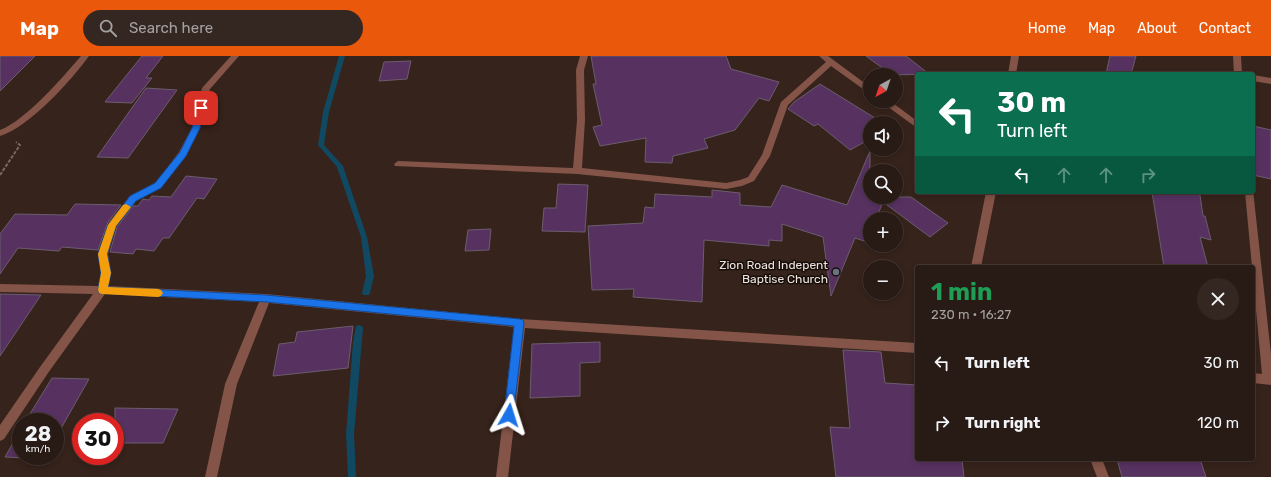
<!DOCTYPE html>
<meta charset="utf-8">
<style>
:root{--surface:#281a14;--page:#342722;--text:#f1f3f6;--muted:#a5a1a0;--line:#443834;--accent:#ea580c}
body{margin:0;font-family:Rubik,sans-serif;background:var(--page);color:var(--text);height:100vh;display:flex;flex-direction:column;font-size:15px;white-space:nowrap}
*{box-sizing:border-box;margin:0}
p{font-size:13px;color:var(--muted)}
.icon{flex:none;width:22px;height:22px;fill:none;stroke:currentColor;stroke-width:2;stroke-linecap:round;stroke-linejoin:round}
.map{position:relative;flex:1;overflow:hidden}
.details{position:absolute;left:915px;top:209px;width:340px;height:196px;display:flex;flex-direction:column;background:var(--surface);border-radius:4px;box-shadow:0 2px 6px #0003,0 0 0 1px var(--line)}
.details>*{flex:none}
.top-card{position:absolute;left:915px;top:16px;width:340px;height:122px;border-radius:4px;box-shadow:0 2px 6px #0003,0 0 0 1px var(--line);background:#0b6e4f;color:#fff;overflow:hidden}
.needle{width:26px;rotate:220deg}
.buttons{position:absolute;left:863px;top:12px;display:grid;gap:8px}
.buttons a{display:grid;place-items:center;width:40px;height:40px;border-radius:50%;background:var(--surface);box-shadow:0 2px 6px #0003,0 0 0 1px var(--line);font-size:20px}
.speed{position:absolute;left:12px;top:357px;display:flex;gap:8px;font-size:20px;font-weight:700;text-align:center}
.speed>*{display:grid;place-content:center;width:52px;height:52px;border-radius:50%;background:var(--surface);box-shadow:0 2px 6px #0003,0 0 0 1px var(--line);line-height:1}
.speed small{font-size:10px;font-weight:400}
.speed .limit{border:6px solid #d22;background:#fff;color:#111}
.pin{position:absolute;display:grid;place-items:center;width:34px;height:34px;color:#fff;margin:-17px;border-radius:8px;box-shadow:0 2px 6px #0006}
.me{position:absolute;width:44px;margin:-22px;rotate:6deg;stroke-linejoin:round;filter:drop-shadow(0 0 3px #0008)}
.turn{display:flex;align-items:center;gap:14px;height:84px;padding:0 16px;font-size:18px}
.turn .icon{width:52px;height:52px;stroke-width:2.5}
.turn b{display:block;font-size:28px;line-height:34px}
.lanes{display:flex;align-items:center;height:38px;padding:0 16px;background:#0003;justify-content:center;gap:20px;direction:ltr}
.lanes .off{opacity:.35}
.round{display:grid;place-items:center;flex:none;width:42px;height:42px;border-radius:21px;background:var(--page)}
.head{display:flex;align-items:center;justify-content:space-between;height:68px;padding:0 16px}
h1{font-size:24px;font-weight:700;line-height:30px;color:#1e9e55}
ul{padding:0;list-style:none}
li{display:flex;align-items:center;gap:12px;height:60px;padding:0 16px}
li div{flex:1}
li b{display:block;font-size:15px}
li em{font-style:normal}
header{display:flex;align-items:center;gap:24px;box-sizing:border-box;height:56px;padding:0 20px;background:var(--accent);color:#fff}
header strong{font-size:19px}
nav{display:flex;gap:22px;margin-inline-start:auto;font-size:14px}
.search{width:280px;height:36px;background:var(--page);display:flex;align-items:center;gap:10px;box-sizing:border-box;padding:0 14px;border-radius:22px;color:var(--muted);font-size:15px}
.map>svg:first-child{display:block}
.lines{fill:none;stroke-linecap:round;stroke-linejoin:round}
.stream{fill:#104961;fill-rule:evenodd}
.building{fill:#573261;stroke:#6b5d6e}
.path{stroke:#796862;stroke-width:2;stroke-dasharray:3.5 1.5;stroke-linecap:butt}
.lane{fill:#835447;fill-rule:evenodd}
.street{fill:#835447;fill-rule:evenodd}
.route{fill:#1a73e8;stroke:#114b97}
.slow{fill:#f59e0b}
.worship-dot{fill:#6b7280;stroke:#170f0b;stroke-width:1.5}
.labels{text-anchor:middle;stroke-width:3;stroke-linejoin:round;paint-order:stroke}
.poi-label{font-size:12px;fill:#f0e3de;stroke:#170f0b;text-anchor:end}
</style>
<header>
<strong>Map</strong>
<div class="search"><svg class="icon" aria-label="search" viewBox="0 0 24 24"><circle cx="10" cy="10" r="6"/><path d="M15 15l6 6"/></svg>Search here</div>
<nav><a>Home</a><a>Map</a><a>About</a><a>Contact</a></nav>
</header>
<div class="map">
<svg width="1271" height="421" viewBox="0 0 1271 421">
<rect width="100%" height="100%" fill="#36231b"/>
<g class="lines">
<path class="stream" d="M339,0H345L329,56L324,89L343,110L367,181L374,220L370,237L369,239H363L362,237L366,220L361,181L337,111L318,89L323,56Z
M359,269L362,270L363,272L354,378L356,421H348L346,378L353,286L356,270Z"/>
</g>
<path class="building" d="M0,0H35L0,35Z
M142,0H163L146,22H152L132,47L105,46Z
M591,0H726L731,13L779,26L769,45L759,42L735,74L704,83L708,92L673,100L672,107L645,106L646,82L600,90L593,71L602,69L593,28H596Z
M866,0H906L929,18L892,19Z
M1110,0H1136L1131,18H1106Z
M411,5L407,23L379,25L384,6Z
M820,28L883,67H870V83L850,94L818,68L814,70L788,53L794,46Z
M146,32L177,34L128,102L97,101Z
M1253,70L1271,74V123L1253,119Z
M870,95V141H911L948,167L930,181L883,146L876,163H870V187L855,182L831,240L823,181L782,168V185L769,184V190L704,184L702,246L633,241L634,233L592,234L588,170L643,167L645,151L654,152L655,138L712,141V134L740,137V149L771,151L782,129L847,149Z
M186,120L217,123L204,143L197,142L169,182H163L154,195L136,193L133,198L110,196L117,171L133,150H138L143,143L149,144L152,140L171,141Z
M558,128L588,129L585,176L542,175L544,152H556Z
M1152,136H1185L1200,139L1203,160H1205L1211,184L1200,181L1208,211H1164Z
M75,148L121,149L108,166L98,194L62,191L59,195L18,192L0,218V178L15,158L67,159Z
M491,173L489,194L465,195L468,174Z
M0,238L41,239L0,300Z
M353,270L348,312L273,320L279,288L295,286L297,276Z
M600,286V306L580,307V340L530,342L532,288Z
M843,294L881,296L885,327L917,329V403H962L964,421H836L830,371L850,372Z
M52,322L89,323L55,383V366H25Z
M115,352L178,353L163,387H115Z
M21,373V400H46L44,403L5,401Z
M1117,403H1200L1206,421H1122Z"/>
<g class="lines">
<path class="path" d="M0,119L20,89L16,86"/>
<path class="lane" d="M1090,403H1102L1109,421H1097Z"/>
<path class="street" d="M81,0H89C72,24 28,72 0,80V74C25,65 63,21 81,0Z
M231,0H239L210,33L200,72L186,100L161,132L136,144L116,170L108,198L111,217L108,230L266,238L520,263L917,287V297L525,272L508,421H496L514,271L269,247L237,328L217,421H205L225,328L259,246L105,238L48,317L4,383L0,385V369L40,311L93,238L0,236V228L98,230L101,217L98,198L109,166L130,140L155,128L179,96L192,72L202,32Z
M580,0H588L584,14L585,64L582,112L726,127L740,124L748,121L762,99L781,46L826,6L819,0H828L870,31V38L831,10L788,49L770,100L754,125L742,130L726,133L577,118L395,110L394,108L398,105L573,112L577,64L576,14Z
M1011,0H1019L1016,18H1008Z
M1233,0H1241L1242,18H1234Z
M1253,19L1271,22V28L1253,25Z
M880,45H890L917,65V72Z
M1253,134L1271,298V329L1253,327V317L1262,318L1245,136H1253Z
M986,136H996L981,211H971Z"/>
</g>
<path class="route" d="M201,50L204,52L200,72L186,100L161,132L136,145L116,170L107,198L111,217L108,231L266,239L520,263L523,264L524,267L513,363L509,364L505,363L504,359L514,270L266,246L99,237L98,234L101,217L98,198L108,169L130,140L155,127L180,96L192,72L197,52Z"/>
<path class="slow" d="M126,148L131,151L116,170L107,198L111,217L108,231L158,233L161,234L163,237L161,240L158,241L102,238L99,237L98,234L101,217L98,198L108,169L123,149Z"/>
<circle class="worship-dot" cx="836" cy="216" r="4"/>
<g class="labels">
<g class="poi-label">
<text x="828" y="213">Zion Road Indepent<tspan x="828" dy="14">Baptise Church</tspan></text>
</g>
</g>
</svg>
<div class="buttons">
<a><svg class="needle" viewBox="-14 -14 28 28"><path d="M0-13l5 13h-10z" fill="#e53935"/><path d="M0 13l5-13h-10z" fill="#a5a1a0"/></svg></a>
<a><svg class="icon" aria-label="sound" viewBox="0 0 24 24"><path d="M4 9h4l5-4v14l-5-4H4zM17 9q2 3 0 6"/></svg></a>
<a><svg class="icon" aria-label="search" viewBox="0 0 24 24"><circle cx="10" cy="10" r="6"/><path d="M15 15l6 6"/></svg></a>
<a>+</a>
<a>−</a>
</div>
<div class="speed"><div>28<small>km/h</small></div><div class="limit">30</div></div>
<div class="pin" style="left:201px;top:52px;background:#d93025"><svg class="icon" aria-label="arrive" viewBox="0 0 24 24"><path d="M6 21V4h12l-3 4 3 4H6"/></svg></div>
<svg class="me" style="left:509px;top:359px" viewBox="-20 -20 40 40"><path d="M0-17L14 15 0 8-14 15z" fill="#1a73e8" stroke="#fff" stroke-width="4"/></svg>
<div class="top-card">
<div class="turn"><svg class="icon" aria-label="left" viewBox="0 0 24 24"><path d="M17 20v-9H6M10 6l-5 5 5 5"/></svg><div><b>30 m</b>Turn left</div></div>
<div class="lanes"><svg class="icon" aria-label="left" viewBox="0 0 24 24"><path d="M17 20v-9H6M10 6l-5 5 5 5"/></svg><svg class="icon off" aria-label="ahead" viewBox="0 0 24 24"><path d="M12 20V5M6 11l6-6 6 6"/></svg><svg class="icon off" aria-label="ahead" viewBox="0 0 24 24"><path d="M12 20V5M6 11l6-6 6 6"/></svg><svg class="icon off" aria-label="right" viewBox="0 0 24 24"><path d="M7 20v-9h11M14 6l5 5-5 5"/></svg></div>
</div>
<section class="details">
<div class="head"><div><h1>1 min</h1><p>230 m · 16:27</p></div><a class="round"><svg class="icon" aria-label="close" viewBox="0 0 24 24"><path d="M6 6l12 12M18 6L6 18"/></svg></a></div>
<ul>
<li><svg class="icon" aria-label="left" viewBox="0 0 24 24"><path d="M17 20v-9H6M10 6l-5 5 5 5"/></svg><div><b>Turn left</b></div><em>30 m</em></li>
<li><svg class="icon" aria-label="right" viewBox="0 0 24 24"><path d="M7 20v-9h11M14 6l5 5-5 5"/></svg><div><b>Turn right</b></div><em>120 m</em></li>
</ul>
</section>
</div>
